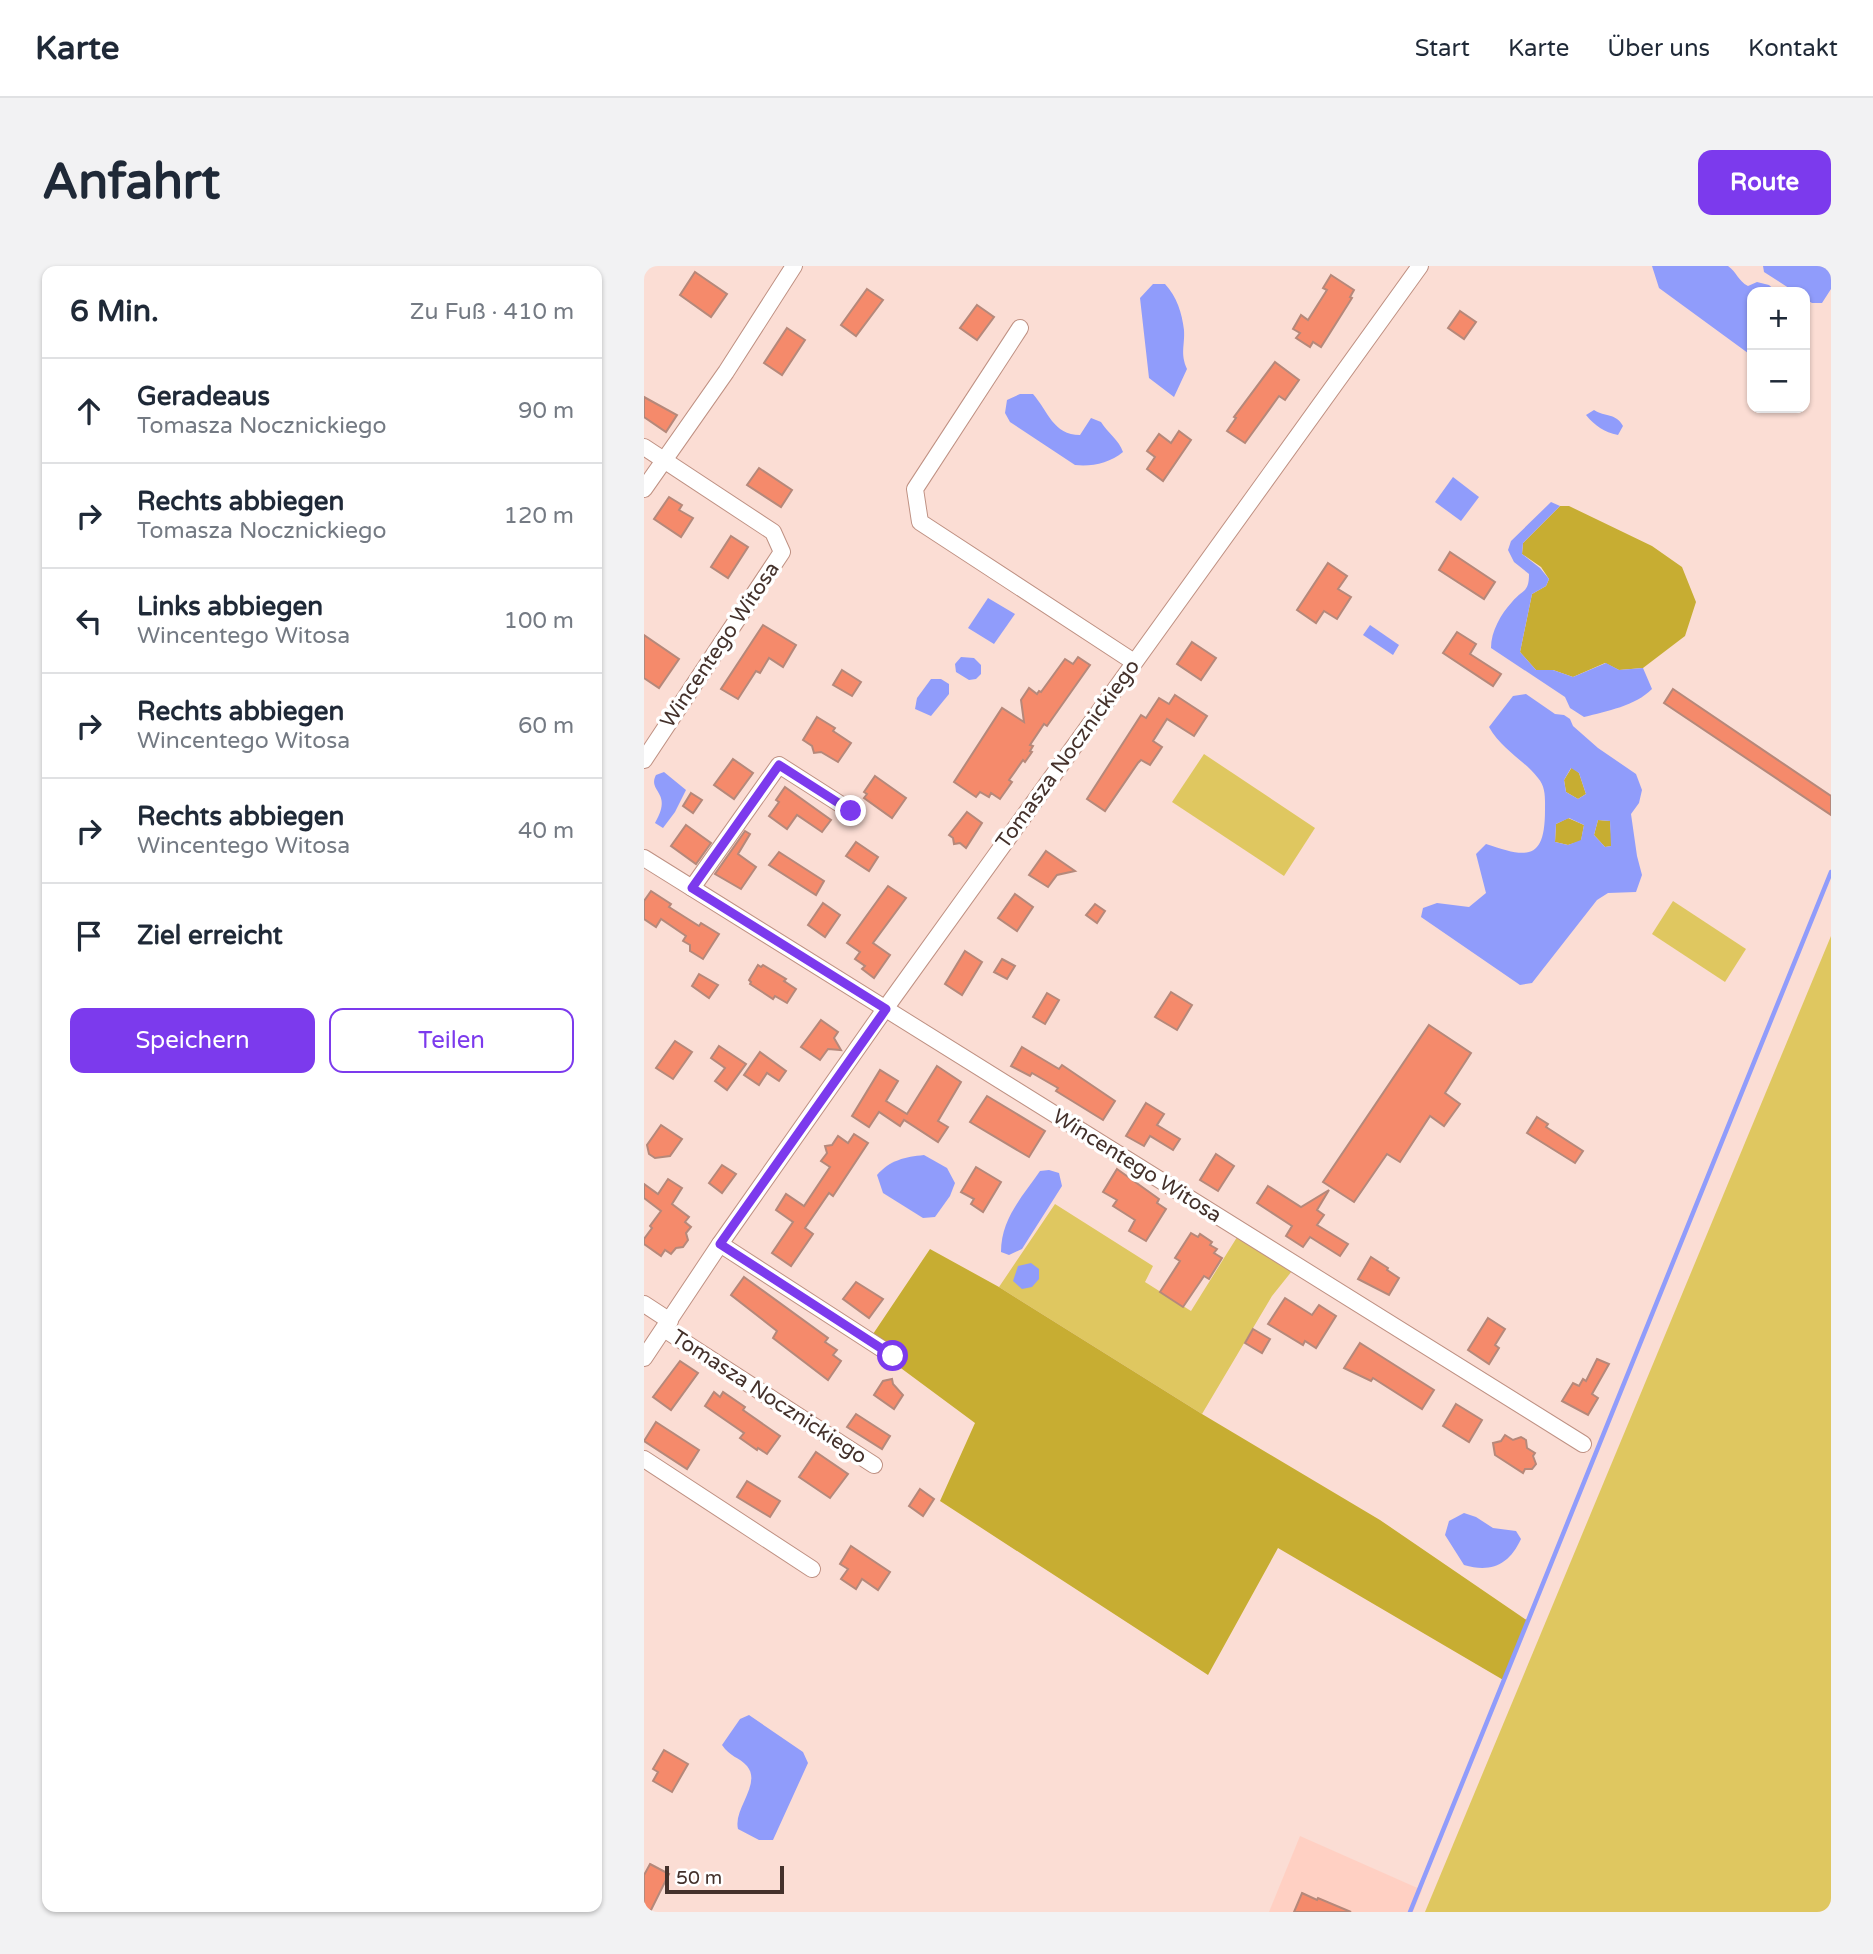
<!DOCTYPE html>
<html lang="de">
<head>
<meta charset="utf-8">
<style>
  body { margin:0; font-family:"Varela Round",sans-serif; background:#f2f2f3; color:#1f2937 }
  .controls { position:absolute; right:21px; top:21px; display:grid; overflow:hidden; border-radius:14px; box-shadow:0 2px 5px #0004 }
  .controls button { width:63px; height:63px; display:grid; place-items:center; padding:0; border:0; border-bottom:2px solid #e0e1e3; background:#fff; color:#1f2937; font:35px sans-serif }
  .scale { position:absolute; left:21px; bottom:18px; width:119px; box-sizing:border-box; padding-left:7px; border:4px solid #44312b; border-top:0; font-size:19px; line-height:24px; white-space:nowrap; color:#44312b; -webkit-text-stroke:5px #fff; paint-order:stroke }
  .stop { position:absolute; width:21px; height:21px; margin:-16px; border:5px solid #7c3aed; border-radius:50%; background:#fff }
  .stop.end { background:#7c3aed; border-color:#fff; box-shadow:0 2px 7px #0008 }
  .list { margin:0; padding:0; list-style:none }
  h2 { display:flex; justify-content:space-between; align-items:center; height:91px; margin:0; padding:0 28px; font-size:30px }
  h2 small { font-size:23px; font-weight:400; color:#747a83 }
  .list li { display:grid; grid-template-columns:46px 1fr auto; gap:21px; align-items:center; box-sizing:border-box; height:105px; padding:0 28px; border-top:2px solid #e0e1e3 }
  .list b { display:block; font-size:26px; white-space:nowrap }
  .list p { margin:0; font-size:23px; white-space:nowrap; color:#747a83 }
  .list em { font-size:23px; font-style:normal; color:#747a83 }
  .actions { display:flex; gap:14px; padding:21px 28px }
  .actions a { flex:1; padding:16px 0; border:2px solid #7c3aed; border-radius:14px; text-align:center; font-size:24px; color:#7c3aed }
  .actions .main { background:#7c3aed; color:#fff }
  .icon { flex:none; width:38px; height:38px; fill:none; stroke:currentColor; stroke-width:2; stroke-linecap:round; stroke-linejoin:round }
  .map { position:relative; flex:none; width:1187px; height:1646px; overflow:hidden; border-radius:14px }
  header { display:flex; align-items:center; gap:42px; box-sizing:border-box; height:98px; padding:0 35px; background:#fff; border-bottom:2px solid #e0e1e3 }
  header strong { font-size:33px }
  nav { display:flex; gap:38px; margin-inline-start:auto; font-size:24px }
  .intro { display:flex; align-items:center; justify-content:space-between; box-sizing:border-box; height:168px; padding:0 42px }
  h1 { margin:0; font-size:49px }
  .button { padding:18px 32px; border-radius:14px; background:#7c3aed; color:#fff; font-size:24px; font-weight:700 }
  main { display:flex; gap:42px; padding:0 42px }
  aside { flex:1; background:#fff; border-radius:14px; box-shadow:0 2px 5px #0004 }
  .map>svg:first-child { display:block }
  .built { fill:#ffd0c3 }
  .green { fill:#dfc760 }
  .forest { fill:#c7ad32 }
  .water { fill:#909cfb; fill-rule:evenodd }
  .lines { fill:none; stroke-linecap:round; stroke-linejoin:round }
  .stream { stroke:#909cfb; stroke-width:4.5 }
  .building { fill:#f58a6b; stroke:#b5887a; stroke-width:2 }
  .minor-casing { stroke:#bf9183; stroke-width:18 }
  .minor { stroke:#fff; stroke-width:16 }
  .route { stroke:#7c3aed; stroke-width:9 }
  .labels { text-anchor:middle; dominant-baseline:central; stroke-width:7; stroke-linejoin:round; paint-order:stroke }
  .street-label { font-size:21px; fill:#44312b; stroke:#fff }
</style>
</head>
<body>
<header>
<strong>Karte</strong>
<nav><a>Start</a><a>Karte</a><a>Über uns</a><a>Kontakt</a></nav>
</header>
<div class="intro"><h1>Anfahrt</h1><a class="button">Route</a></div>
<main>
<aside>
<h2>6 Min.<small>Zu Fuß · 410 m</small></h2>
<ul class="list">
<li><svg class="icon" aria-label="ahead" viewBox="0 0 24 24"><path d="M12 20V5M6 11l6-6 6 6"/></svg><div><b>Geradeaus</b><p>Tomasza Nocznickiego</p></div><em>90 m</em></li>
<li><svg class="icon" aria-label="right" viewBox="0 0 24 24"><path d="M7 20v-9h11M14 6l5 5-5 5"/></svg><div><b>Rechts abbiegen</b><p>Tomasza Nocznickiego</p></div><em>120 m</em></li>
<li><svg class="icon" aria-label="left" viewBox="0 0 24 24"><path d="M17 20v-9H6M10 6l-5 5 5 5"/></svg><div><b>Links abbiegen</b><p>Wincentego Witosa</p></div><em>100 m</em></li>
<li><svg class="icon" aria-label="right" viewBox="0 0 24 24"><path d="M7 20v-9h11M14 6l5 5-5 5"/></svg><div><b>Rechts abbiegen</b><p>Wincentego Witosa</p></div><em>60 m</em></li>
<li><svg class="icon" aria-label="right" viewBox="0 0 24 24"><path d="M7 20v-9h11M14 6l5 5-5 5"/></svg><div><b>Rechts abbiegen</b><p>Wincentego Witosa</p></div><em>40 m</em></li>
<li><svg class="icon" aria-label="arrive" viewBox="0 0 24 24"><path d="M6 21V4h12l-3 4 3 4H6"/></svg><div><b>Ziel erreicht</b></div></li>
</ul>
<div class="actions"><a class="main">Speichern</a><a>Teilen</a></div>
</aside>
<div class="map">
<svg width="1187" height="1646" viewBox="0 0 1187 1646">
  <rect width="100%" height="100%" fill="#fbddd4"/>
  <!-- built -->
  <polygon class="built" points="656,1570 778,1624 769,1646 625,1646"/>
  <!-- green -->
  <g class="green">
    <polygon points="560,488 671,562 640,610 528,536"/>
    <polygon points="1029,635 1102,683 1081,716 1008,668"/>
    <polygon points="1187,670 1187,1646 781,1646"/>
    <polygon points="411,938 509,1000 501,1016 547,1045 595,968 652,1000 628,1030 558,1148 355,1021"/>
  </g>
  <!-- forest -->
  <g class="forest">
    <polygon points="916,240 925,240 1008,280 1038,301 1052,336 1041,370 999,402 975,404 961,397 929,411 909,404 892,404 876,386 888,328 902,320 905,313 897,301 878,288 879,277"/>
    <polygon points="928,501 935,507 942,528 934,533 922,526 920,514"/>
    <polygon points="924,552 940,559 937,575 924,579 911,576 912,558"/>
    <polygon points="954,554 966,555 968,580 961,581 950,569"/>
    <polygon points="286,983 355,1021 558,1148 736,1254 884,1355 861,1415 634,1282 564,1409 296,1235 331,1157 223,1077"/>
  </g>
  <!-- water -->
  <g class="water">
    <path d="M1008 0H1084C1093 6 1094 15 1104 20L1113 16 1125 19 1133 26H1108V90L1015 22Z"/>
    <polygon points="1119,0 1187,0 1187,23 1178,37 1168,37 1161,33 1161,26 1151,26 1120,6"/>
    <path d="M509 18H521C533 31 538 47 540 64 541 80 536 87 543 103L530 131 505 112 496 32Z"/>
    <path d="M376 128H389C404 145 409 169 436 169L447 152 457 156C464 167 475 174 479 186 466 197 447 201 431 199L366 156 361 147 363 134Z"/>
    <path d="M950 144C961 151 972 147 979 160L974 169C960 166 951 160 942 149Z"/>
    <polygon points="809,211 835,231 817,255 791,236"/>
    <path d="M907 236 916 240 879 277 878 288 896 302 905 313 902 320 888 328 876 386 892 404H909L929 411 962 397 975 404 999 402 1008 423C991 440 963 445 940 451L926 442 921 431 847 382C847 365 857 348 868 336 879 323 885 327 885 308L870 296 864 284 867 275Z"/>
    <polygon points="344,332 371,348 350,378 324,362"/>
    <polygon points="726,359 755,379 749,389 719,369"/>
    <polygon points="317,391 330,392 337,399 337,408 332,413 325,414 312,406 311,398"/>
    <polygon points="287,413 297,413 305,418 305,428 287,450 271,443 273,432"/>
    <path d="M882 428 911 448 920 449 926 453 929 460 954 482 992 508 998 524 995 537 987 548 993 590 998 609 992 626 964 627 953 634 888 717 876 719 777 651 779 642 793 637 825 641 842 627 832 588 842 578C883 592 901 595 901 544 901 533 902 521 894 512 879 493 858 484 845 461L869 430ZM927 502 935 507 942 528 934 533 922 526 920 514ZM925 552 940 559 937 574 924 579 911 576 912 558ZM954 554 966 555 967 580 961 581 950 569Z"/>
    <path d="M20 506 42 524 31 546 19 562 11 557C30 526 3 526 12 509Z"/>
    <path d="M280 889 303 902 311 917 306 930 291 951 279 952 239 927 233 909C246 894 261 891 280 889Z"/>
    <path d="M405 904 415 907 418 920 378 983 365 989 357 986C357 953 378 931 396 905Z"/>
    <polygon points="387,997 395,1003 395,1013 388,1021 378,1023 369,1015 374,1000"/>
    <path d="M820 1247 832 1251 849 1262 872 1265 877 1273C865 1299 847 1307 820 1299L801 1269 805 1255Z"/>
    <path d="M105 1449 159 1486 164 1497 129 1574H115L94 1563C89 1543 118 1518 103 1500 95 1491 86 1491 78 1479L96 1453Z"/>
  </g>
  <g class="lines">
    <!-- stream -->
    <polyline class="stream" points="766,1646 1187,606"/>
  </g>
  <!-- building -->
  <g class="building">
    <polygon points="51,6 83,28 67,51 36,29"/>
    <polygon points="687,9 710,24 706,31 708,32 677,81 669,76 666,81 652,72 656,67 649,63 657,49 664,54 683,24 679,22"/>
    <polygon points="223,23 239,34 212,70 197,59"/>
    <polygon points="333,39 350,51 333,74 316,62"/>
    <polygon points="816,45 832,56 820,73 804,62"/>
    <polygon points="143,62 161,74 138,109 120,97"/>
    <polygon points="631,96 655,114 641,134 635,130 601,177 583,165 592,152 590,151"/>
    <polygon points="0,131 33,149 22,166 0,151"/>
    <polygon points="535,165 547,174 519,215 503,203 511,191 503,185 515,168 527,177"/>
    <polygon points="115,202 148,224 137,241 103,219"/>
    <polygon points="25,231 38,239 35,244 49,252 37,271 10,253"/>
    <polygon points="87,270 104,281 84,312 67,301"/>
    <polygon points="806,286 851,316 840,333 795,304"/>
    <polygon points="684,297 703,310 694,323 707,331 693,353 680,345 672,357 653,344"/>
    <polygon points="119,359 152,379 139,401 125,392 116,407 112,405 94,433 77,423"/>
    <polygon points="813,366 832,378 826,388 857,408 849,420 799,387"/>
    <polygon points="0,369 35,393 15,422 0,412"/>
    <polygon points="548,376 572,392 557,414 533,398"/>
    <polygon points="434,391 446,399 403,460 400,458 386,479 389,480 386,485 388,486 381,496 379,494 365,514 368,516 356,533 347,527 345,531 336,526 332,531 310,516 358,442 380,456 377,434 385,422 393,428 395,425 397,426 421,393 429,398"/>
    <polygon points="198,404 217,416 208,430 189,419"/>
    <polygon points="1029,423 1187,530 1187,549 1020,437"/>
    <polygon points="531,429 563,450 550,470 523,453 509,475 518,481 506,499 497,494 494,497 461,545 443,533 497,449 502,452 515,432 525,438"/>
    <polygon points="173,451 191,462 189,465 207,477 194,496 177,486 170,487 168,480 159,474"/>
    <polygon points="89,493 109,507 90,533 70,519"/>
    <polygon points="231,510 262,532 248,552 220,532 223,528 220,526"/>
    <polygon points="141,521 187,554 178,566 153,549 143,563 125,550 135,536 132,534"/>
    <polygon points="47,527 58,534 49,547 39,540"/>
    <polygon points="323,546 338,557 322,582 316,577 310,578 309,572 305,569"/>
    <polygon points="42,559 67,577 52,598 27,580"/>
    <polygon points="101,565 106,568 94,588 112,601 97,623 71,608"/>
    <polygon points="212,576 234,591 225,605 202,590"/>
    <polygon points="402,585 431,605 413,609 404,621 385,609"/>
    <polygon points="135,586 180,615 172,629 125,599"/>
    <polygon points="244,620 262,632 229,677 246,689 230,712 218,703 221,700 211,693 216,686 203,677"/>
    <polygon points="7,625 27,638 25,641 55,660 57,657 75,668 59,693 46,685 46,679 39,675 42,670 17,653 12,661 0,653 0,635"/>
    <polygon points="371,628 389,641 373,665 354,652"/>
    <polygon points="179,637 196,649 181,671 164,659"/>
    <polygon points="451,638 461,645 453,657 442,649"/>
    <polygon points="321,685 338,696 318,729 301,718"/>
    <polygon points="358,693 371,700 363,713 350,706"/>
    <polygon points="114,699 117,701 119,699 142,713 140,715 152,723 143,737 131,730 129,733 106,718 107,716 105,714"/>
    <polygon points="55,708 74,719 65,732 48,720"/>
    <polygon points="527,726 548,739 533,764 511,751"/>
    <polygon points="403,727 415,734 401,758 389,751"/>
    <polygon points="177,754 194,766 190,772 197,784 184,783 176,794 157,781"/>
    <polygon points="785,759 827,787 801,827 816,838 800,860 786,850 756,896 743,888 710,936 679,916"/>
    <polygon points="31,775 48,786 29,813 12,802"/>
    <polygon points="75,780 102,798 83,824 71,815 81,802 67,792"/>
    <polygon points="378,781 415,803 418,799 471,835 459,854 412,825 414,822 388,807 386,810 367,800"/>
    <polygon points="116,786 142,805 135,815 123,807 115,819 100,809"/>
    <polygon points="293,800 317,816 294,855 304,861 294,876 260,854 256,860 235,846 225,861 208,850 236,804 254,815 242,835 263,848"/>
    <polygon points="343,830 401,865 385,891 326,856"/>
    <polygon points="502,837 520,848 513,859 536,873 529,884 506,870 500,880 482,870"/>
    <polygon points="893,851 904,858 902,861 939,885 931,897 883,867"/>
    <polygon points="17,859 38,873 26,890 11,892 5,888 3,879"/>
    <polygon points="210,868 224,877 189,930 185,927 161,962 169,968 147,1000 128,987 149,956 132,944 142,928 160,940 186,901 177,895 183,887 181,880 188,879 194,870 204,877"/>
    <polygon points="572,888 590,900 574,925 556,914"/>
    <polygon points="78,899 92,908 78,927 65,917"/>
    <polygon points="332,901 357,916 339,946 327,938 330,933 317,926"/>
    <polygon points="473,903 515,933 513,937 522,943 502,975 485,965 491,954 469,940 473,934 459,926"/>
    <polygon points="24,913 38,922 28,938 45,951 41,956 47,961 42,967 44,974 39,981 32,982 27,988 21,984 17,990 0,978 0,973 8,962 6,960 17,945 0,932 0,918 14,928"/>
    <polygon points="624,920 657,941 685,924 673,944 680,949 673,959 704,978 696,990 666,971 659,981 642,970 648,960 613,937"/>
    <polygon points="547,967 554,971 556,968 568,976 566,979 573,983 570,987 578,992 565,1013 560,1010 539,1041 516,1026 536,995 531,992"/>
    <polygon points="727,991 744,1002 743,1004 755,1012 745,1029 714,1013"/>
    <polygon points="100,1011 184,1072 181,1076 193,1084 189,1089 197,1095 184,1114 129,1072 133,1065 87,1029"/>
    <polygon points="212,1016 239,1033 225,1052 199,1033"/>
    <polygon points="641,1032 668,1049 675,1039 692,1050 672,1082 661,1075 659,1079 624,1058"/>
    <polygon points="844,1052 861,1063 851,1079 855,1082 845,1098 824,1084"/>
    <polygon points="609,1063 626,1073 618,1087 601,1077"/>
    <polygon points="716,1077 790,1124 778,1143 729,1112 727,1115 700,1102"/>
    <polygon points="953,1093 965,1098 948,1128 954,1132 944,1149 918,1135 929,1117 935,1120 939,1113 942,1115"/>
    <polygon points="36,1095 54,1107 27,1144 9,1131"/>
    <polygon points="248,1113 249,1118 259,1129 250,1143 230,1129 239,1115"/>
    <polygon points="70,1126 76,1131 79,1126 101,1141 99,1144 136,1170 123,1188 114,1182 113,1184 96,1172 100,1167 61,1140"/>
    <polygon points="812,1138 838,1154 825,1176 799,1160"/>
    <polygon points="212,1148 246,1170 238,1183 203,1161"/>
    <polygon points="12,1156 55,1184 43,1203 0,1175"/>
    <polygon points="861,1169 869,1174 877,1171 882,1174 883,1182 891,1187 889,1190 892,1198 888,1203 881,1203 879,1207 851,1189 849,1177 857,1175"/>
    <polygon points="172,1186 204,1208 186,1232 155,1211"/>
    <polygon points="103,1215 136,1235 126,1251 93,1231"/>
    <polygon points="276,1223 290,1233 279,1250 265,1240"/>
    <polygon points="207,1280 246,1306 234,1324 218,1313 212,1323 197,1313 204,1303 196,1298"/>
    <polygon points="20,1484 44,1498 28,1526 9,1515 14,1506 9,1503"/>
    <polygon points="6,1598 25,1608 6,1646 0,1646 0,1609"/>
    <polygon points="658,1627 673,1634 674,1632 707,1646 650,1646"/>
  </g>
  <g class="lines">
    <!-- minor casing -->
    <g class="minor-casing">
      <g id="minor">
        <polyline points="376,62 271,223 276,256 490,396"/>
        <polyline points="0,181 129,266 138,286 0,494"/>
        <polyline points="0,223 82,106 150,0"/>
        <polyline points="0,592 939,1178"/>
        <polyline points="48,622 135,499 207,545"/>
        <polyline points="76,978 249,1090"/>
        <polyline points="0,1038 26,1055"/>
        <polyline points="20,1063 230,1199"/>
        <polyline points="0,1092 76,978 241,743 776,0"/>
        <polyline points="0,1193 168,1303"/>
      </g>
    </g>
    <!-- minor -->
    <use href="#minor" class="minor"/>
  </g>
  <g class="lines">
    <!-- route -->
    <polyline class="route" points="207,545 135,499 48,622 242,743 76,978 249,1090"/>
  </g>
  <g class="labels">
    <!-- street labels -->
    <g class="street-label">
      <text transform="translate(76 379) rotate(-56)">Wincentego Witosa</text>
      <text transform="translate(424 488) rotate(-54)">Tomasza Nocznickiego</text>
      <text transform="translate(493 900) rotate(32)">Wincentego Witosa</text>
      <text transform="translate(125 1131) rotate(33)">Tomasza Nocznickiego</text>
    </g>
  </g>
</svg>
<div class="controls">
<button>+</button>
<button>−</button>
</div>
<div class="scale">50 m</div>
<div class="stop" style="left:249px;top:1090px"></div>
<div class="stop end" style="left:207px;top:545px"></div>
</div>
</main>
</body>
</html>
